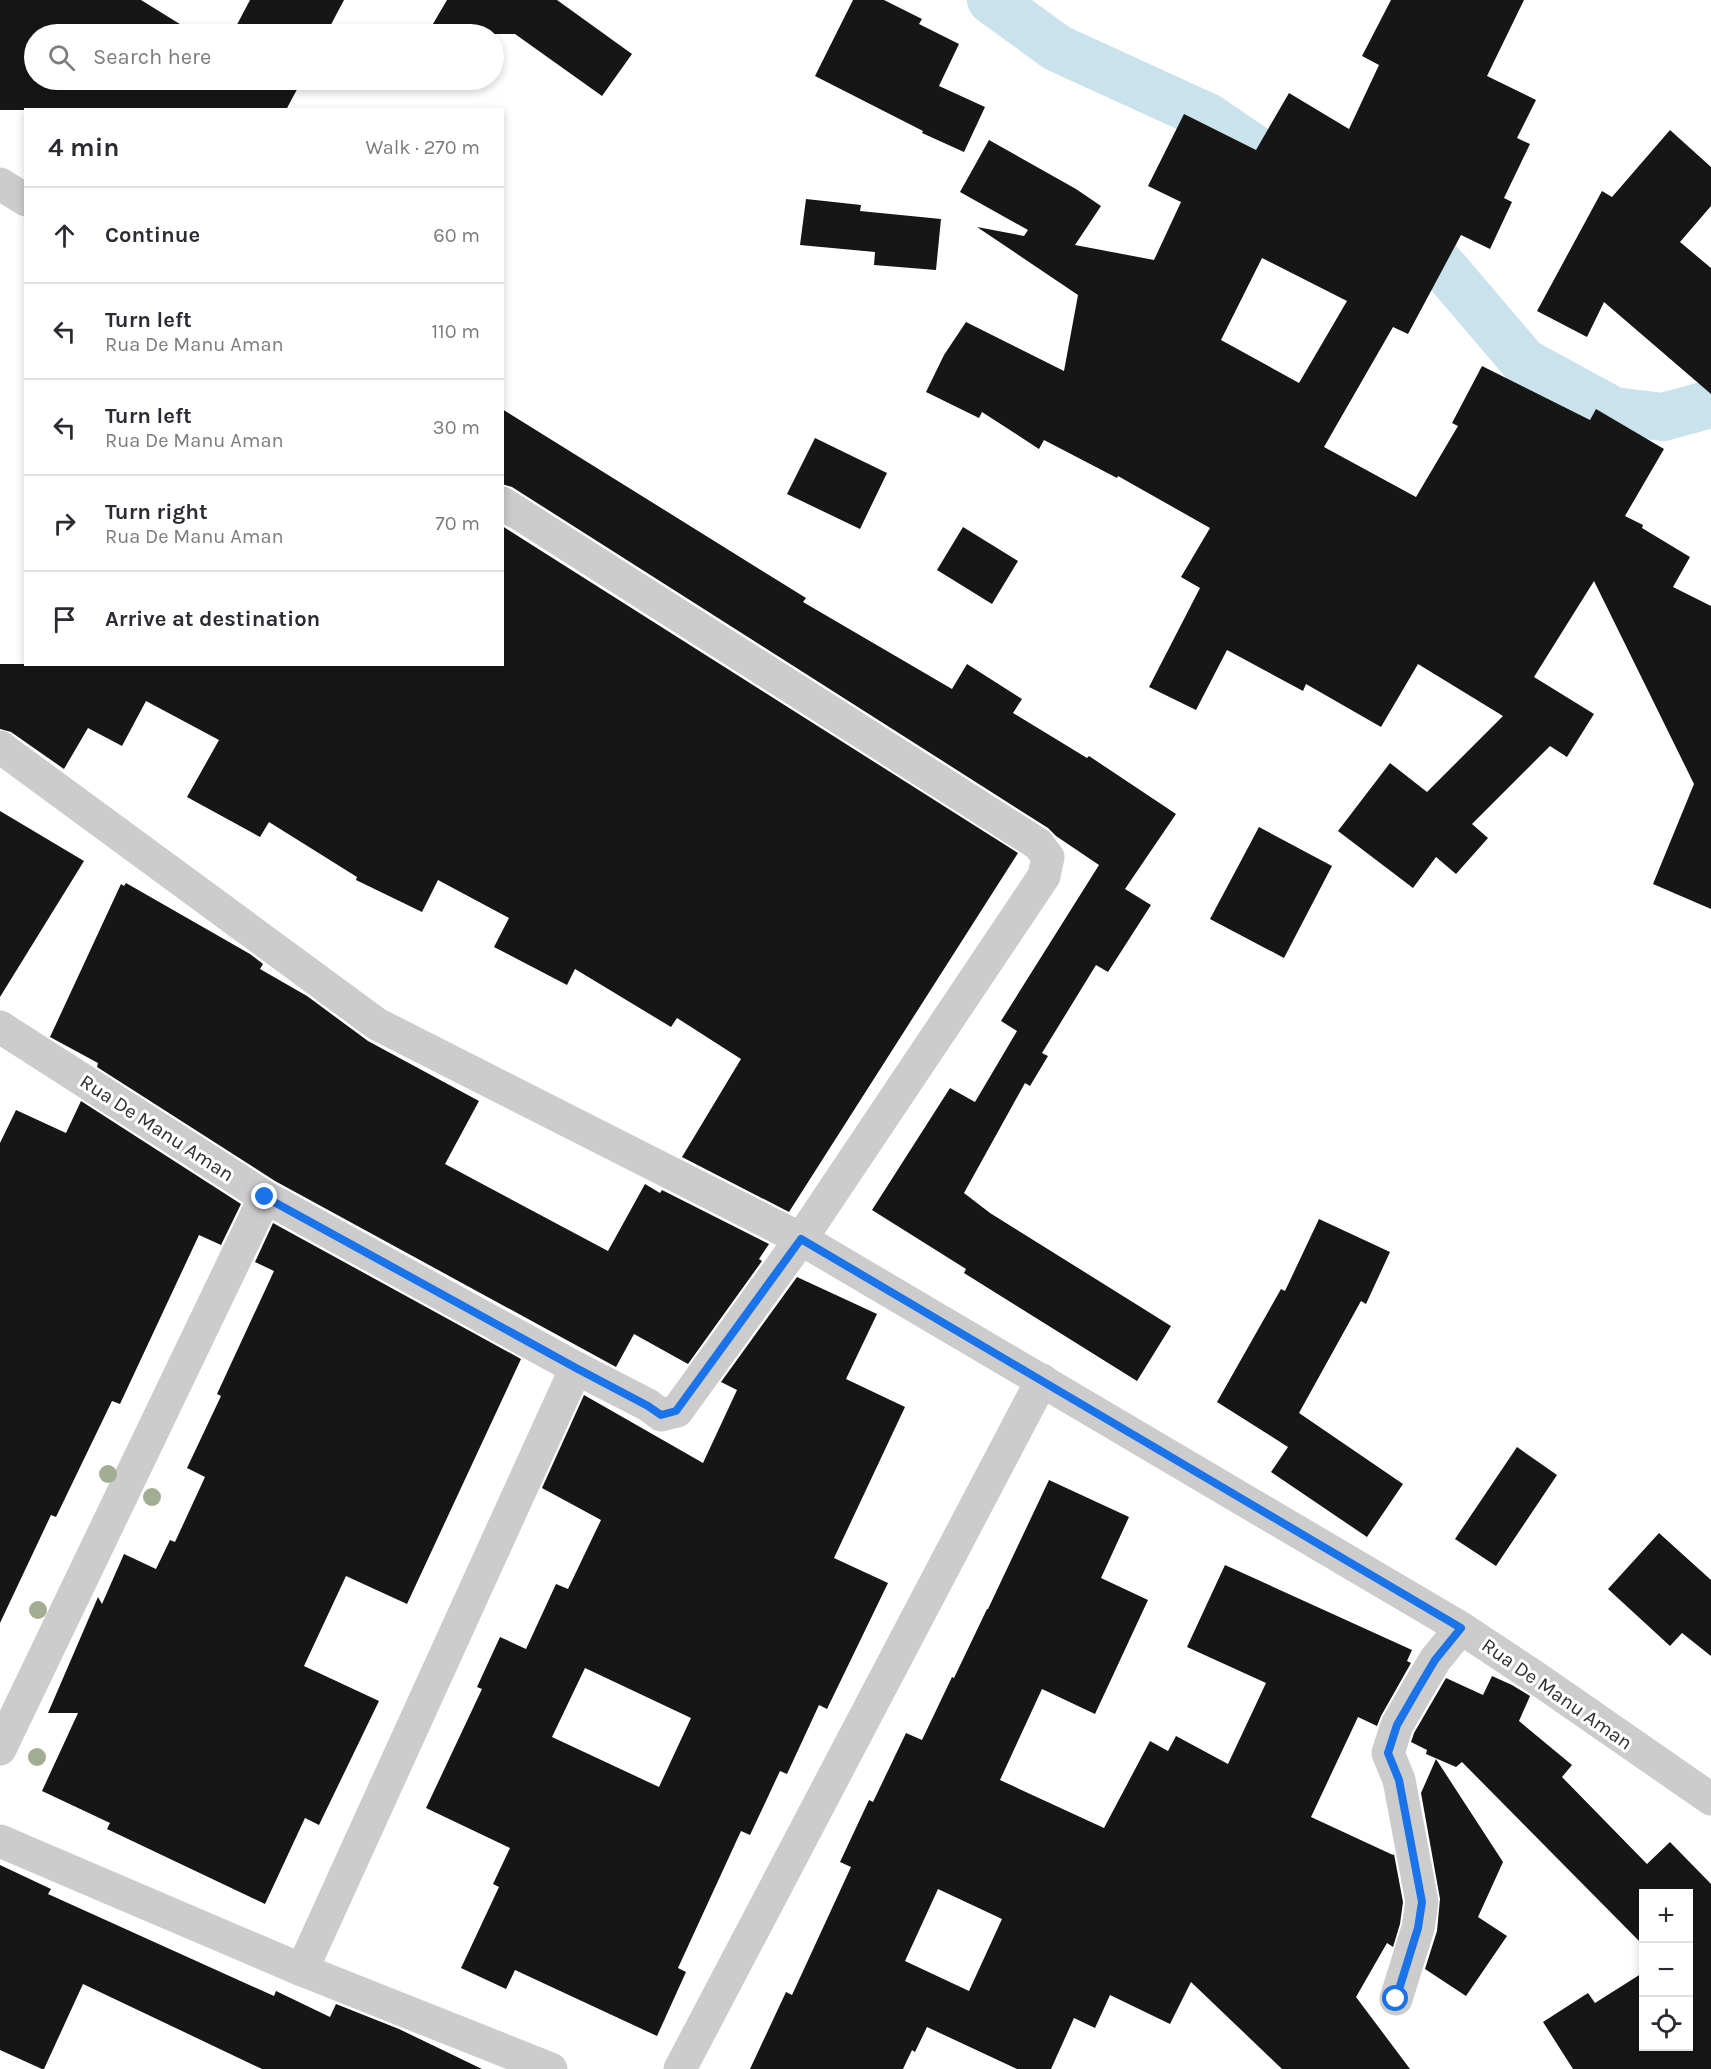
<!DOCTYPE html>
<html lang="en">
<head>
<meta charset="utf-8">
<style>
  body { margin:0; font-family:Karla,sans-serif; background:#f7f7f7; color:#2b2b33 }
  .controls { position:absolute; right:18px; bottom:18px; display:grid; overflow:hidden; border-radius:0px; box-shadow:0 3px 9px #0003 }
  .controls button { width:54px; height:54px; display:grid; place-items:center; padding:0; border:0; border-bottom:2px solid #e1e1e2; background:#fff; color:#2b2b33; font:30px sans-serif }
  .stop { position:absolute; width:18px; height:18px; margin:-14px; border:4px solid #1a73e8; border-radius:50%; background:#fff }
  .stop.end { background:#1a73e8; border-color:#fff; box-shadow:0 2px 6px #0008 }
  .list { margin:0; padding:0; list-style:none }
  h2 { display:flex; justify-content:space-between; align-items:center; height:78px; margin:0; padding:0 24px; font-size:26px }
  h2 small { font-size:20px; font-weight:400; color:#7c7c81 }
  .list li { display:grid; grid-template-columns:39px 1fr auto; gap:18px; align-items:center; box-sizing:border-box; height:96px; padding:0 24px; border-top:2px solid #e1e1e2 }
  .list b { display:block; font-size:22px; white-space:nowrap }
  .list p { margin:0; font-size:20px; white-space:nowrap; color:#7c7c81 }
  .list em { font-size:20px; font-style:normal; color:#7c7c81 }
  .icon { flex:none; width:33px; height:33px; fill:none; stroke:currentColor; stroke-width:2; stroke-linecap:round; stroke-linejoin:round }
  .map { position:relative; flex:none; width:1711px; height:2069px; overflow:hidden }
  .search { position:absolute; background:#fff; box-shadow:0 3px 9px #0003; left:24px; top:24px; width:480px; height:66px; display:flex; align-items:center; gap:15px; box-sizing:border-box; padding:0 21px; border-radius:33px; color:#7c7c81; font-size:22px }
  .panel { position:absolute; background:#fff; box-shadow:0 3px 9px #0003; left:24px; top:108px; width:480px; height:558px; border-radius:0px }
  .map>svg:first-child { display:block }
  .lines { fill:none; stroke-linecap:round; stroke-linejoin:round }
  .canal { stroke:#cae2eb; stroke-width:48 }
  .building { fill:#161616; fill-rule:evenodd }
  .street { stroke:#ccc; stroke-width:33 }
  .tree { fill:#a3ad94 }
  .route { stroke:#1a73e8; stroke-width:8 }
  .labels { text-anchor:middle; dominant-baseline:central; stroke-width:6; stroke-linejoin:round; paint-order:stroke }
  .street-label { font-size:20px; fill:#2f2f2f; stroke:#fff }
</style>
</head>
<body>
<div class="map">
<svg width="1711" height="2069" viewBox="0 0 1711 2069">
  <rect width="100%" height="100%" fill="#fff"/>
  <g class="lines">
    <!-- canal -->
    <g class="canal">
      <polyline points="991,0 1057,48 1208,117 1275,163 1312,181"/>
      <polyline points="1394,227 1418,242 1443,267 1524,362 1614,411 1663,417 1711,404"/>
    </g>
  </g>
  <!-- building -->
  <g class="building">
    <polygon points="0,0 141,0 196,34 34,34 34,80 302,80 286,110 0,110"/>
    <polygon points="250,0 344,0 326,34 232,34"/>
    <polygon points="447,0 557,0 632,54 602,96 515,34 427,34"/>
    <polygon points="853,0 884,0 922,19 919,24 959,44 939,86 985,107 964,152 922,133 923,131 815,76"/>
    <path d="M1391 0H1524L1487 76 1536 100 1517 138 1530 144 1504 198 1512 202 1490 249 1461 235 1408 334 1393 327 1324 447 1416 497 1458 426 1452 423 1482 366 1590 420 1596 409 1664 449 1625 516 1643 525 1642 528 1690 557 1673 587 1711 606V909L1653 884 1694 784 1594 581 1534 677 1594 714 1567 757 1550 746 1472 824 1488 838 1456 874 1436 857 1413 888 1338 831 1390 763 1427 792 1503 716 1418 664 1381 727 1306 684 1303 691 1227 650 1196 710 1149 687 1200 588 1181 577 1210 528 1118 476 1117 478 1044 440 1039 449 982 412 979 418 926 392 944 355 966 322 1064 371 1078 295 977 227 1024 236 1028 230 960 192 989 140 1076 189 1101 206 1075 245 1154 260 1181 202 1148 186 1184 114 1256 150 1289 93 1349 129 1379 65 1362 56ZM1262 258 1347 301 1299 383 1221 340Z"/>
    <polygon points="1670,130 1711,167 1711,206 1680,242 1711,268 1711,394 1604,302 1587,337 1537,311 1602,191 1612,197"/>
    <polygon points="806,199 861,205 860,211 941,219 936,270 874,265 875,252 800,245"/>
    <polygon points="502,409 806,598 803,602 952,689 967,664 1022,699 1013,713 1087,758 1089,756 1176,814 1125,889 1151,905 1108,972 1096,965 1042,1053 1048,1056 1030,1086 1025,1083 964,1193 990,1213 1171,1326 1137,1381 964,1273 966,1269 872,1210 950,1088 975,1102 1017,1031 1001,1021 1099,865 1056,836 1048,828 512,487 502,484"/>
    <polygon points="815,438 887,473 860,529 787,494"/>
    <polygon points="502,526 1018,853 789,1212 682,1157 741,1059 677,1018 671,1027 575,969 567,985 494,947 509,918 438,880 422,912 356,880 357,877 269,822 260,837 187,797 219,740 146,701 122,746 88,728 64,769 11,732 0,729 0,664 502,664"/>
    <polygon points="963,527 1018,561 992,604 937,570"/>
    <polygon points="0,811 84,861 0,997"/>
    <polygon points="1259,827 1332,866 1284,958 1210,919"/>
    <polygon points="126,883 250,954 263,964 260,969 307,996 368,1041 479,1101 445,1164 608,1251 645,1184 660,1193 662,1190 769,1244 759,1259 762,1261 688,1364 634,1334 616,1367 275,1181 97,1067 98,1063 50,1037 121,884 124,886"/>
    <polygon points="81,1101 241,1204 221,1245 199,1235 120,1404 112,1401 56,1517 51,1515 0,1623 0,1143 16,1110 66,1133"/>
    <polygon points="1319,1219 1390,1252 1366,1304 1361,1301 1299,1413 1403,1484 1367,1537 1271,1472 1288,1447 1217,1402 1281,1289 1285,1291"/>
    <polygon points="273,1223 521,1359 407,1604 346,1576 304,1666 379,1701 319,1825 305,1818 265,1904 107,1829 110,1823 42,1791 78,1713 48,1713 98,1597 102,1604 124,1554 156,1569 170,1540 175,1542 205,1477 187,1468 221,1396 217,1394 274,1271 255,1262"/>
    <path d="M797 1277 877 1314 846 1379 905 1407 834 1558 888 1583 827 1709 819 1705 787 1774 780 1771 750 1835 741 1831 678 1968 686 1972 657 2036 515 1970 506 1989 461 1968 499 1887 493 1884 510 1848 426 1808 482 1689 477 1687 500 1637 526 1649 556 1584 568 1589 601 1520 542 1488 584 1395 703 1463 737 1390 721 1382ZM585 1668 691 1718 659 1787 552 1737Z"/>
    <polygon points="1517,1447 1557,1475 1496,1566 1455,1539"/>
    <path d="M1049 1480 1129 1517 1101 1578 1148 1600 1095 1714 1042 1689 1000 1780 1104 1828 1150 1741 1168 1751 1176 1736 1228 1764 1266 1683 1187 1647 1225 1565 1412 1650 1407 1661 1411 1663 1381 1716 1377 1726 1358 1717 1311 1817 1393 1855 1394 1854 1403 1902 1400 1924 1393 1947 1387 1943 1356 1997 1410 2069H1282L1191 1982 1170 2024 1110 1995 1095 2028 1074 2018 1051 2069H1017L927 2027 915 2052 912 2050 903 2069H750L786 1992 792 1995 851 1867 840 1862 869 1800 873 1802 906 1733 922 1740 952 1677 954 1678 987 1609H988ZM938 1889 1002 1919 969 1991 905 1961Z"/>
    <polygon points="1659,1533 1711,1580 1711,1656 1682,1633 1670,1646 1608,1589"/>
    <polygon points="1492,1676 1512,1685 1530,1696 1519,1721 1572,1765 1562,1777 1647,1864 1670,1842 1711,1884 1711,2069 1573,2069 1543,2022 1588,1993 1595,2003 1644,1972 1644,2046 1689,2046 1689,1893 1644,1893 1644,1946 1462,1762 1456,1767 1426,1754 1427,1750 1411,1742 1414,1733 1446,1678 1483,1695"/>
    <polygon points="1436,1759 1503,1862 1478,1917 1507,1936 1466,1996 1425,1969 1437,1931 1440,1899 1421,1793"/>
    <polygon points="0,1865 51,1889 48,1894 274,1996 276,1991 330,2017 336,2004 399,2029 482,2069 262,2069 83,1984 44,2069 42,2069 0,2050"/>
  </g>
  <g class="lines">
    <!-- street -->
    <g class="street">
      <polyline points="0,184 26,200"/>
      <polyline points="0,747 377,1024 801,1239 1044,876 1048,857 1038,844 502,503"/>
      <polyline points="0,1027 265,1197 576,1368 648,1405 661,1415 677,1411 801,1239 1461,1628 1535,1677 1711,1799"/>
      <polyline points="0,1749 265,1197"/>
      <polyline points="0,1841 302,1970 551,2069"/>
      <polyline points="302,1970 576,1368"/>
      <polyline points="1396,1999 1418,1928 1422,1902 1399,1780 1388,1753 1397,1725 1416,1692 1435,1660 1461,1628"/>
      <polyline points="680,2069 1042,1380"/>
    </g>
  </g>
  <!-- trees -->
  <g class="tree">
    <circle cx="108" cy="1474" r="9"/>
    <circle cx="152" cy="1497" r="9"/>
    <circle cx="38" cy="1610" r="9"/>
    <circle cx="37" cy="1757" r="9"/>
  </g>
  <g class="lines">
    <!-- route -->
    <polyline class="route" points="265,1197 576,1368 648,1406 661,1415 676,1411 801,1239 1461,1628 1435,1660 1416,1692 1397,1725 1388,1753 1399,1780 1422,1902 1418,1928 1396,1999"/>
  </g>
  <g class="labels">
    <!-- street labels -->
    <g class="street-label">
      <text transform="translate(157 1128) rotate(33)">Rua De Manu Aman</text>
      <text transform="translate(1557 1694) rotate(35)">Rua De Manu Aman</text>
    </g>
  </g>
</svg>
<div class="controls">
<button>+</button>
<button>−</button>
<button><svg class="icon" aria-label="locate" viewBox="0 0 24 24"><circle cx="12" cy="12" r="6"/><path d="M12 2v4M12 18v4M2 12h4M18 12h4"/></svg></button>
</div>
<div class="stop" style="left:1396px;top:1999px"></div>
<div class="stop end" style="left:265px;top:1197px"></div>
<div class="search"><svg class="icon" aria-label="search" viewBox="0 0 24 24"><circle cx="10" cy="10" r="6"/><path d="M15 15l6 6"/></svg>Search here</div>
<section class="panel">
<h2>4 min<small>Walk · 270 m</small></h2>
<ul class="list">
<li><svg class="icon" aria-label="ahead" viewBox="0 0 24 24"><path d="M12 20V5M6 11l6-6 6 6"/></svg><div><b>Continue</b></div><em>60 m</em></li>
<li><svg class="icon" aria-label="left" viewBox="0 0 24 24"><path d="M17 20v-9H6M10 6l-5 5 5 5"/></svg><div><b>Turn left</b><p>Rua De Manu Aman</p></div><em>110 m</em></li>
<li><svg class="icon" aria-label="left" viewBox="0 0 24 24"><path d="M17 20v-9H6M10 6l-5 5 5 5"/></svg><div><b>Turn left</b><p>Rua De Manu Aman</p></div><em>30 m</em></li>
<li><svg class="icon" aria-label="right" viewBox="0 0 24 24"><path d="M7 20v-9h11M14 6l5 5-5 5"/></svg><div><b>Turn right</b><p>Rua De Manu Aman</p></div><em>70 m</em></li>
<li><svg class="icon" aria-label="arrive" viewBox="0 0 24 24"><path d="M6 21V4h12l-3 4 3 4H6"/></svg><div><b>Arrive at destination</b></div></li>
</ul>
</section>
</div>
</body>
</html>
